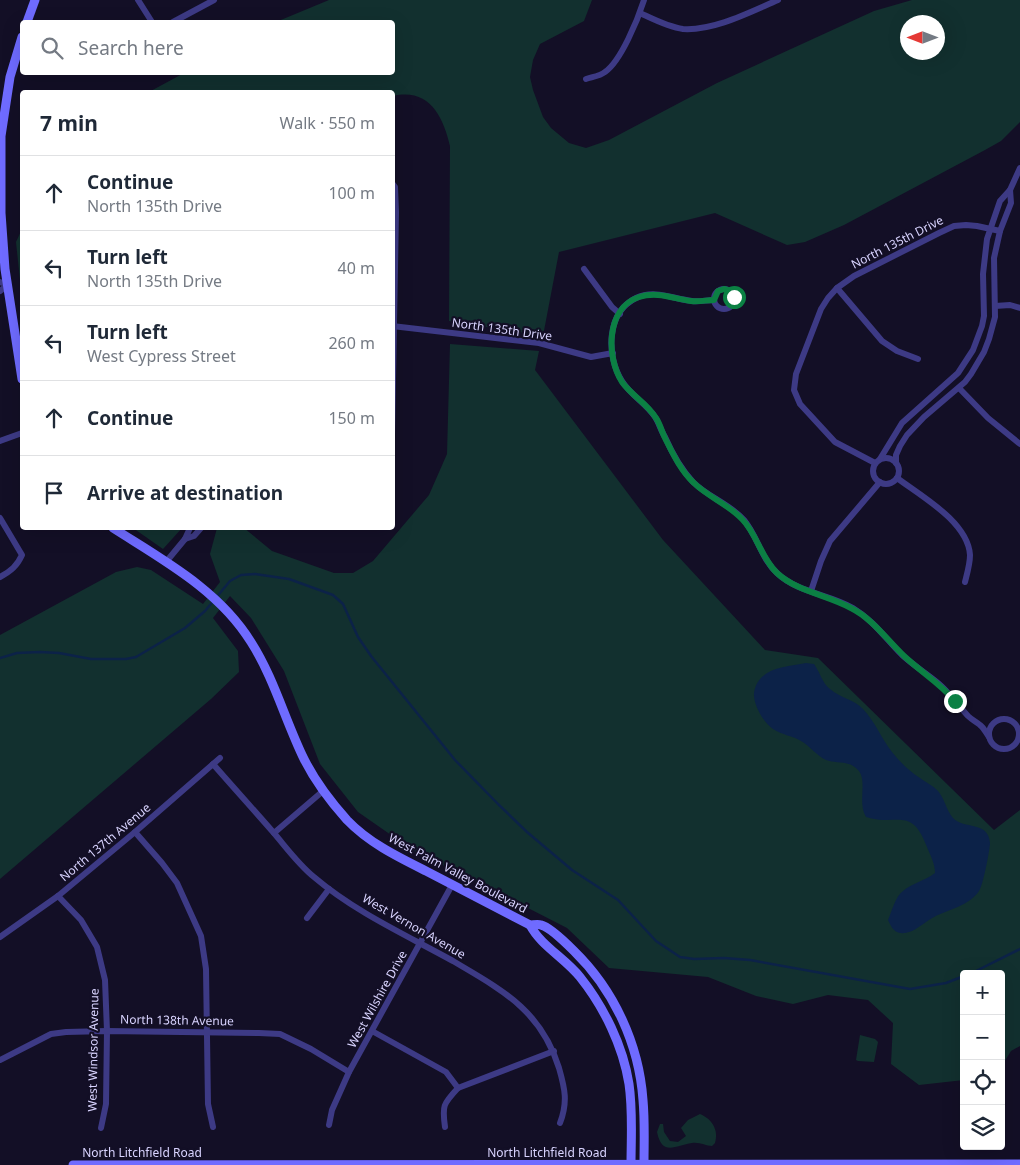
<!DOCTYPE html>
<html lang="en">
<head>
<meta charset="utf-8">
<style>
  body { margin:0; font-family:"Noto Sans",sans-serif; background:#f2f2f3; color:#1f2937 }
  .controls { position:absolute; right:15px; bottom:15px; display:grid; overflow:hidden; border-radius:5px; box-shadow:0 5px 20px #0002 }
  .controls button { width:45px; height:45px; display:grid; place-items:center; padding:0; border:0; border-bottom:1px solid #e0e1e3; background:#fff; color:#1f2937; font:25px sans-serif }
  .compass { position:absolute; left:900px; top:15px; width:45px; height:45px; border-radius:50%; background:#fff; box-shadow:0 5px 20px #0002; rotate:270deg }
  .stop { position:absolute; width:15px; height:15px; margin:-11px; border:4px solid #0b8043; border-radius:50%; background:#fff }
  .stop.end { background:#0b8043; border-color:#fff; box-shadow:0 1px 5px #0008 }
  .list { margin:0; padding:0; list-style:none }
  h2 { display:flex; justify-content:space-between; align-items:center; height:65px; margin:0; padding:0 20px; font-size:21px }
  h2 small { font-size:16px; font-weight:400; color:#747a83 }
  .list li { display:grid; grid-template-columns:32px 1fr auto; gap:15px; align-items:center; box-sizing:border-box; height:75px; padding:0 20px; border-top:1px solid #e0e1e3 }
  .list b { display:block; font-size:19px; white-space:nowrap }
  .list p { margin:0; font-size:16px; white-space:nowrap; color:#747a83 }
  .list em { font-size:16px; font-style:normal; color:#747a83 }
  .icon { flex:none; width:28px; height:28px; fill:none; stroke:currentColor; stroke-width:2; stroke-linecap:round; stroke-linejoin:round }
  .map { position:relative; flex:none; width:1020px; height:1165px; overflow:hidden }
  .search { position:absolute; background:#fff; box-shadow:0 5px 20px #0002; left:20px; top:20px; width:375px; height:55px; display:flex; align-items:center; gap:12px; box-sizing:border-box; padding:0 18px; border-radius:5px; color:#747a83; font-size:19px }
  .panel { position:absolute; background:#fff; box-shadow:0 5px 20px #0002; left:20px; top:90px; width:375px; height:440px; border-radius:5px }
  .map>svg:first-child { display:block }
  .green { fill:#12302f; fill-rule:evenodd }
  .water { fill:#0c2248 }
  .lines { fill:none; stroke-linecap:round; stroke-linejoin:round }
  .stream { stroke:#0c2248; stroke-width:2.5 }
  .street { stroke:#3d3a85; stroke-width:6 }
  .secondary { stroke:#6f6bff; stroke-width:9 }
  .route { stroke:#0b8043; stroke-width:6 }
  .labels { text-anchor:middle; dominant-baseline:central; stroke-width:4.5; stroke-linejoin:round; paint-order:stroke }
  .street-label { font-size:12px; fill:#d9d4ff; stroke:#130f26 }
</style>
</head>
<body>
<div class="map">
<svg width="1020" height="1165" viewBox="0 0 1020 1165">
  <rect width="100%" height="100%" fill="#130f26"/>
  <!-- green -->
  <g class="green">
    <path d="M329 0H592L584 21 540 44 533 60 530 77 533 90 543 117 551 128 569 143 586 148 609 140 717 83 874 11 912 0H1020V122L1001 141 985 150 844 225 805 242 787 245 715 213 559 252 543 336 449 321 450 146C443 116 429 88 393 96L392 92H149L184 73 392 72V22H276ZM938 22V52H908V22Z"/>
    <polygon points="22,229 22,299 16,242"/>
    <polygon points="450,344 539,351 535,370 663,540 765,650 818,658 994,830 1020,810 1020,1046 1011,1051 1001,1067 1001,974 964,974 964,1080 919,1085 891,1064 893,1023 868,1000 828,995 793,1004 756,996 708,977 609,968 567,928 497,892 414,851 358,812 320,764 284,671 251,618 230,596 213,618 238,651 239,672 211,699 0,879 0,635 116,572 137,567 151,570 203,604 220,582 210,554 217,528 244,528 272,551 334,573 353,573 373,561 429,495 447,454"/>
    <polygon points="133,528 182,528 163,549"/>
    <polygon points="860,1035 875,1039 878,1042 874,1062 858,1061 856,1060"/>
    <path d="M700 1114C712 1119 719 1130 715 1143L712 1146C706 1146 700 1142 692 1143 676 1145 662 1157 657 1132L660 1124H663L664 1132 670 1141 678 1142 686 1136 681 1128 688 1120Z"/>
  </g>
  <!-- water -->
  <path class="water" d="M806 663 814 664C820 672 822 683 830 689 840 698 854 699 863 709 876 723 881 738 892 752 900 762 909 771 920 778 925 782 934 786 938 791 945 799 946 810 953 818 964 830 988 820 990 843 990 849 983 886 979 891 969 906 949 909 934 917 926 921 919 928 912 931 909 932 903 934 901 933 893 932 891 926 888 920 892 911 895 897 903 891 912 883 925 881 935 873 935 863 930 855 927 847 911 805 898 827 866 817 857 803 868 780 858 770 850 760 836 764 826 760 817 756 810 746 801 741 793 736 782 735 773 729 764 723 753 705 754 693 758 667 786 667 806 663Z"/>
  <g class="lines">
    <!-- stream -->
    <g class="stream">
      <polyline points="0,658 17,653 40,652 59,653 91,659 126,659 136,657 185,628 205,611 230,581 241,575 255,574 289,579 333,595 343,604 358,637 371,656 455,760 498,804 527,832 572,870 618,900 656,941 680,957 694,959 724,958 750,960 910,989 946,983 964,976"/>
      <polyline points="970,974 1020,949"/>
    </g>
    <!-- street -->
    <g class="street">
      <polyline points="138,0 152,22"/>
      <path d="M640 13C653 19 668 27 683 29 714 31 750 12 778 0"/>
      <polyline points="173,22 214,0"/>
      <path d="M586 79C592 77 600 76 605 72 621 61 638 19 644 0"/>
      <polyline points="392,183 395,187 396,212 392,435"/>
      <polyline points="584,269 612,307 620,314"/>
      <polyline points="0,282 8,285 0,291"/>
      <polyline points="837,288 882,341 897,351 918,359"/>
      <circle cx="724" cy="299" r="10"/>
      <path d="M714 300C707 300 699 302 692 301 673 299 655 289 636 298 606 313 606 356 622 381 631 396 646 403 655 417 659 423 661 431 665 437 672 453 681 469 693 482 708 497 730 504 744 520 758 537 761 559 778 574 799 593 829 594 853 608 873 620 886 639 902 655 913 665 926 673 938 683 949 692 958 705 968 716 972 720 977 722 980 725 984 728 986 733 989 737"/>
      <polyline points="995,306 1010,305 1020,308"/>
      <polyline points="392,326 539,343 591,357 613,353"/>
      <polyline points="959,388 988,418 1020,444"/>
      <polyline points="0,441 22,433"/>
      <circle cx="886" cy="471" r="13"/>
      <polyline points="880,459 902,423 958,373 973,350 982,326 984,316 983,274 987,239 1000,201 1010,190"/>
      <polyline points="875,463 835,442 800,404 794,390 796,374 821,309 828,298 837,288 854,276 939,233 954,226 966,225 977,226 1000,231"/>
      <polyline points="896,463 896,455 900,446 907,435 924,417 965,382 971,374 984,352 989,339 995,317 994,258 1000,231 1011,203 1010,190 1020,168"/>
      <path d="M897 478C921 496 968 522 970 555 970 564 967 574 965 582"/>
      <path d="M0 518 22 555C17 566 11 571 0 577"/>
      <polyline points="185,539 194,536 201,528"/>
      <polyline points="166,562 185,539 190,528"/>
      <polyline points="811,591 821,561 830,541 880,482"/>
      <circle cx="1004" cy="734" r="15"/>
      <path d="M213 764C233 787 253 809 273 832 286 847 298 864 314 877 355 912 406 935 453 961 502 990 541 1010 559 1068 565 1089 568 1102 560 1123"/>
      <polyline points="135,832 162,863 177,883 201,936 206,969 208,1104 213,1127"/>
      <polyline points="274,833 323,791"/>
      <polyline points="58,896 81,920 97,947 105,980 107,1031 106,1104 101,1128"/>
      <polyline points="307,918 329,889"/>
      <polyline points="0,937 58,896 135,832 220,758"/>
      <polyline points="372,1031 446,1072 458,1088"/>
      <polyline points="0,1060 51,1034 66,1032 107,1031 259,1033 280,1034 311,1049 349,1072"/>
      <polyline points="329,1125 332,1110 349,1072 452,885"/>
      <path d="M445 1127C442 1106 443 1104 458 1088L554 1051"/>
    </g>
    <!-- secondary -->
    <g class="secondary">
      <polyline points="27,22 35,0"/>
      <polyline points="22,37 10,77 1,136 1,213 5,269 22,379"/>
      <path d="M113 528C163 560 219 590 251 642 274 678 285 720 304 759 315 781 330 801 347 820 369 843 398 857 426 871 460 889 495 907 530 925 533 925 538 924 541 925 550 927 567 944 574 951 614 990 639 1044 643 1100 645 1122 644 1143 644 1165"/>
      <path d="M530 925C541 946 565 958 580 977 604 1007 623 1046 629 1084 633 1111 631 1138 631 1165"/>
      <polyline points="73,1165 1020,1164"/>
    </g>
  </g>
  <g class="lines">
    <!-- route -->
    <path class="route" d="M734 297 731 291 724 289 718 291 714 300C707 300 699 302 691 301 674 299 658 291 639 297 606 308 606 357 622 382 632 396 647 403 656 418 660 424 662 432 665 438 673 454 681 471 694 483 708 497 728 504 742 519 757 534 761 558 777 573 796 591 827 595 851 608 873 619 887 640 904 656 921 672 940 683 955 701"/>
  </g>
  <g class="labels">
    <!-- street labels -->
    <g class="street-label">
      <text transform="translate(897 242) rotate(-27)">North 135th Drive</text>
      <text transform="translate(502 329) rotate(8)">North 135th Drive</text>
      <text transform="translate(105 842) rotate(-40)">North 137th Avenue</text>
      <text transform="translate(458 873) rotate(28)">West Palm Valley Boulevard</text>
      <text transform="translate(414 926) rotate(30)">West Vernon Avenue</text>
      <text transform="translate(377 999) rotate(-61)">West Wilshire Drive</text>
      <text transform="translate(177 1020) rotate(1)">North 138th Avenue</text>
      <text transform="translate(93 1050) rotate(-89)">West Windsor Avenue</text>
      <text x="142" y="1152">North Litchfield Road</text>
      <text x="547" y="1152">North Litchfield Road</text>
    </g>
  </g>
</svg>
<div class="controls">
<button>+</button>
<button>−</button>
<button><svg class="icon" aria-label="locate" viewBox="0 0 24 24"><circle cx="12" cy="12" r="6"/><path d="M12 2v4M12 18v4M2 12h4M18 12h4"/></svg></button>
<button><svg class="icon" aria-label="layers" viewBox="0 0 24 24"><path d="M12 4l9 5-9 5-9-5zM3 14l9 5 9-5"/></svg></button>
</div>
<svg class="compass" viewBox="-18 -18 36 36"><path d="M0-13l5 13h-10z" fill="#e53935"/><path d="M0 13l5-13h-10z" fill="#747a83"/></svg>
<div class="stop" style="left:734px;top:297px"></div>
<div class="stop end" style="left:955px;top:701px"></div>
<div class="search"><svg class="icon" aria-label="search" viewBox="0 0 24 24"><circle cx="10" cy="10" r="6"/><path d="M15 15l6 6"/></svg>Search here</div>
<section class="panel">
<h2>7 min<small>Walk · 550 m</small></h2>
<ul class="list">
<li><svg class="icon" aria-label="ahead" viewBox="0 0 24 24"><path d="M12 20V5M6 11l6-6 6 6"/></svg><div><b>Continue</b><p>North 135th Drive</p></div><em>100 m</em></li>
<li><svg class="icon" aria-label="left" viewBox="0 0 24 24"><path d="M17 20v-9H6M10 6l-5 5 5 5"/></svg><div><b>Turn left</b><p>North 135th Drive</p></div><em>40 m</em></li>
<li><svg class="icon" aria-label="left" viewBox="0 0 24 24"><path d="M17 20v-9H6M10 6l-5 5 5 5"/></svg><div><b>Turn left</b><p>West Cypress Street</p></div><em>260 m</em></li>
<li><svg class="icon" aria-label="ahead" viewBox="0 0 24 24"><path d="M12 20V5M6 11l6-6 6 6"/></svg><div><b>Continue</b></div><em>150 m</em></li>
<li><svg class="icon" aria-label="arrive" viewBox="0 0 24 24"><path d="M6 21V4h12l-3 4 3 4H6"/></svg><div><b>Arrive at destination</b></div></li>
</ul>
</section>
</div>
</body>
</html>
